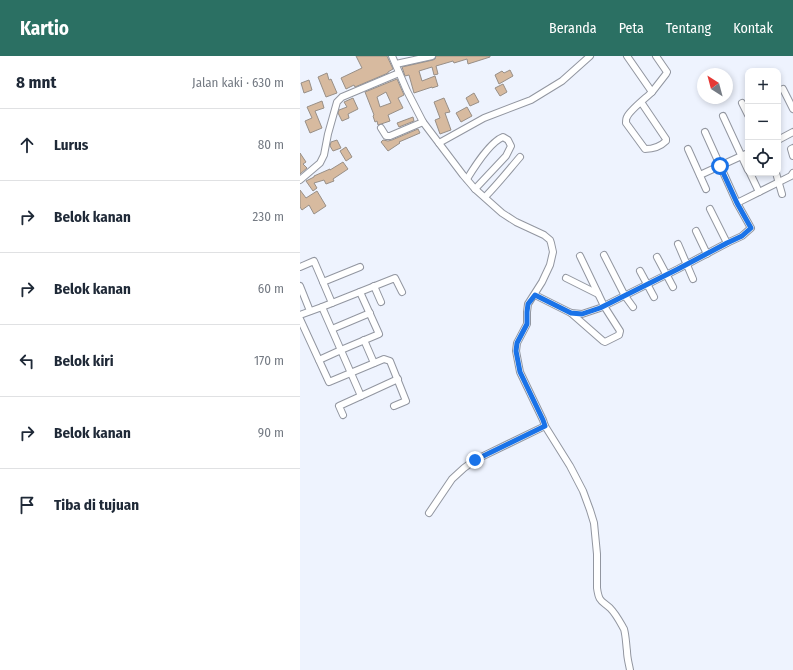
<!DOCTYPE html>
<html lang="id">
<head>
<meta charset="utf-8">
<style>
  body { margin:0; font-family:"Fira Sans Condensed",sans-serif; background:#f2f2f3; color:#1f2937 }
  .controls { position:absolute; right:12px; top:12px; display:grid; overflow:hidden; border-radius:8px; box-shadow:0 2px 6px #0003 }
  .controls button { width:36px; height:36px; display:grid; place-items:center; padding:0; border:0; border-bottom:1px solid #e0e1e3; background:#fff; color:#1f2937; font:20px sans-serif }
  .compass { position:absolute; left:397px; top:12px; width:36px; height:36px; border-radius:50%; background:#fff; box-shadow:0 2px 6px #0003; rotate:324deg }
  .stop { position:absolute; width:12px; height:12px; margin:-9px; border:3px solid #1a73e8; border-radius:50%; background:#fff }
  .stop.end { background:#1a73e8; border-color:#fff; box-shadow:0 1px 4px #0008 }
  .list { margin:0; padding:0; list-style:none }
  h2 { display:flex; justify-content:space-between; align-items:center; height:52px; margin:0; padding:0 16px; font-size:17px }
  h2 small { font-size:13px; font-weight:400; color:#747a83 }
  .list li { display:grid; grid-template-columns:26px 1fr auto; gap:12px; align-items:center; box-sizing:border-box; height:72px; padding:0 16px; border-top:1px solid #e0e1e3 }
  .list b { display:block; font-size:15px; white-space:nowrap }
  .list em { font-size:13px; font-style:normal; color:#747a83 }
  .icon { flex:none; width:22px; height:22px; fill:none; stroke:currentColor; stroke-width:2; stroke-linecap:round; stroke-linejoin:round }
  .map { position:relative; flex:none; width:493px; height:614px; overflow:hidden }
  header { display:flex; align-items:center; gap:24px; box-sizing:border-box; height:56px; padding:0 20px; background:#2b7063; color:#fff }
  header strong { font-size:19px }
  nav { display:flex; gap:22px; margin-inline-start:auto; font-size:14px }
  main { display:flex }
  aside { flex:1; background:#fff }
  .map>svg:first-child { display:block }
  .building { fill:#d7ba9f; stroke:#988f87; fill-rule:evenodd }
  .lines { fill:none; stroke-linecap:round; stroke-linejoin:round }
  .street-casing { stroke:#9296a0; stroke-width:8 }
  .street { stroke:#fff; stroke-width:6 }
  .route { stroke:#1a73e8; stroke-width:5 }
</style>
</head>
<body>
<header>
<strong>Kartio</strong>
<nav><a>Beranda</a><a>Peta</a><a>Tentang</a><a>Kontak</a></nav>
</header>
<main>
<aside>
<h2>8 mnt<small>Jalan kaki · 630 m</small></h2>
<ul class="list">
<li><svg class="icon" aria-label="ahead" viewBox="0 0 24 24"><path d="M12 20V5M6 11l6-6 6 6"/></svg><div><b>Lurus</b></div><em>80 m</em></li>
<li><svg class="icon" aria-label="right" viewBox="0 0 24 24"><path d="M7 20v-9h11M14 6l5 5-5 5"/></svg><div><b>Belok kanan</b></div><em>230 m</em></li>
<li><svg class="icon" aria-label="right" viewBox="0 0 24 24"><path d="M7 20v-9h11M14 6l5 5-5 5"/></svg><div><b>Belok kanan</b></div><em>60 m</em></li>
<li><svg class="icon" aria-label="left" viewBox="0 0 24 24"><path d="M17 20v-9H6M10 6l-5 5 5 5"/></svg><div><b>Belok kiri</b></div><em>170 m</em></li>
<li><svg class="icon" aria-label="right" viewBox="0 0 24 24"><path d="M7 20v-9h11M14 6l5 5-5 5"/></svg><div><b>Belok kanan</b></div><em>90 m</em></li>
<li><svg class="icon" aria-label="arrive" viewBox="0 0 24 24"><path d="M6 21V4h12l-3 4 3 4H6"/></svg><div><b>Tiba di tujuan</b></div></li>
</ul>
</aside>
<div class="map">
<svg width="493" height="614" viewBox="0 0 493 614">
  <rect width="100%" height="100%" fill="#eef3fe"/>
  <!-- building -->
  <g class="building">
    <polygon points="56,0 87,0 93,13 88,16 88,17 55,31 54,29 46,33 41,22 62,12"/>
    <polygon points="136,0 190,0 190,1 168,8 167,3 154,7 153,5 136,10 138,18 134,19 132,11 119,15 122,25 135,20 138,30 132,32 132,31 114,37 109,19 105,20 102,11 133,4 135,3"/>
    <polygon points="210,14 213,20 199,28 195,19 202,15 204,17"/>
    <polygon points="27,17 29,24 31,23 37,37 26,41 18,21"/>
    <path d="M97 23 104 39 98 42 103 52 88 59 90 65 78 69 77 65 75 66 73 60 74 59 65 36ZM86 36 91 47 80 51 77 41Z"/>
    <polygon points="9,24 12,34 4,37 1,27"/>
    <polygon points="203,28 207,36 200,40 195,32"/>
    <polygon points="174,37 179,46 170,50 166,42"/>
    <polygon points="53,42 58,53 48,58 49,62 42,65 38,57 39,54 47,51 44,46"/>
    <polygon points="144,42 150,56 145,57 151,74 140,78 135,64 140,62 134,46"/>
    <polygon points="22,45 24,52 15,55 22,72 10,77 5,65 12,62 7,51"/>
    <polygon points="167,51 172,60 161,66 156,57"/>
    <polygon points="113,61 114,65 99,71 97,67"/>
    <polygon points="118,73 120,77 99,86 100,87 88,95 81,86 83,84 88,85 92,84"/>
    <polygon points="37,84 41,92 33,95 30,90 31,86"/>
    <polygon points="46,91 52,101 46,105 40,95"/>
    <polygon points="0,97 6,106 3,108 7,112 0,118"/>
    <polygon points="43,106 48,113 33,123 34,125 26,128 24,124 14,127 17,132 13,135 6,125 14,121 14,120 30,113 30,114"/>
    <polygon points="0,134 6,142 17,135 26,150 14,158 9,149 2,154 0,151"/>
  </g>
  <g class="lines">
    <!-- street casing -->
    <g class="street-casing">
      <g id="street">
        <path d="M92 0 107 35 123 66 163 119 175 133 202 157 216 166 244 179 250 184 251 187 253 196 250 209 242 226 228 248 227 256V268L217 287 216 295 220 316 243 364 245 370 270 410 283 435 290 454 294 467 297 498V532C299 546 301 544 310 552 316 558 320 566 324 573 326 580 326 588 327 595 327 602 329 608 330 614"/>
        <path d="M327 0 352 36C347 41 330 54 327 61 326 62 326 66 326 67L345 93C352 93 360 91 366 85V83L341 46"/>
        <polyline points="96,8 132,0"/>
        <polyline points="483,33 493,53"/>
        <polyline points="352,36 366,18 367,16 356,0"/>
        <polyline points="442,47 448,59"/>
        <polyline points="423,60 448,114"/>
        <polyline points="81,72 86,80 90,80 123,66"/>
        <polyline points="478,84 493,76"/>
        <polyline points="139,87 184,62 231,44 262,25 290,0"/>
        <polyline points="493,92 491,93 493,100"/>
        <polyline points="388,93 406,133"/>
        <polyline points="450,117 459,136"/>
        <polyline points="476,117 482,138"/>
        <polyline points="400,119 448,97"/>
        <path d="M167 123C175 110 190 86 203 81L208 84 211 90 206 100 175 133"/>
        <polyline points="0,124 20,107 24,99 28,78 37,46 42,41 99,17"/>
        <path d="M185 141C197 129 208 115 220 101"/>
        <polyline points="437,147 491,120 493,117"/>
        <polyline points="410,153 427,187"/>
        <polyline points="396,175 407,198"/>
        <polyline points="378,188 393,223"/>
        <polyline points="304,199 325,240 333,251"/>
        <polyline points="357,201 373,231"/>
        <polyline points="0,211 14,205 32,247"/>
        <polyline points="340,215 354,241"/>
        <polyline points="266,222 298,238"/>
        <polyline points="23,226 60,211"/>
        <polyline points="0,230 10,255"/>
        <polyline points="74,230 81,246"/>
        <polyline points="235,239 271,257 282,258 300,252 378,213 427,187 442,180 451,172 437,147 405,76"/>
        <polyline points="22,251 95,222 102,236"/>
        <polyline points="271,257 303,285 305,286 319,279 320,275 304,250 280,200"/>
        <polyline points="0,259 22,251 61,340 39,350 43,359"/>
        <polyline points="0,263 29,326 84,303 90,305 106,345 94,350"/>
        <polyline points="32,273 70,257"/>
        <polyline points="64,284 74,307"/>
        <polyline points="19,304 41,294 79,278 60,236"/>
        <polyline points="61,340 98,323"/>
        <polyline points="129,457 152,423 164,412 175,404 245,370"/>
      </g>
    </g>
    <!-- street -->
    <use href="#street" class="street"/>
  </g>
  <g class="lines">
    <!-- route -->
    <polyline class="route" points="175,404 245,370 243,364 220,316 216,295 217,287 227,268 227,256 228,248 235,239 271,257 282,258 300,252 378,213 427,187 442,180 451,172 437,147 420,110"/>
  </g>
</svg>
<div class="controls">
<button>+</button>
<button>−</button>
<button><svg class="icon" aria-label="locate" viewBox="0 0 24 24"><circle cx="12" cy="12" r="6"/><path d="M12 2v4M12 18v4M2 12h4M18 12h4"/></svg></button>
</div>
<svg class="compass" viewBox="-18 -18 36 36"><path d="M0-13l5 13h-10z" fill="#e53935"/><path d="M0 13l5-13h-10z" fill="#747a83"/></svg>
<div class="stop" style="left:420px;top:110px"></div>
<div class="stop end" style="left:175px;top:404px"></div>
</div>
</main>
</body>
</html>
